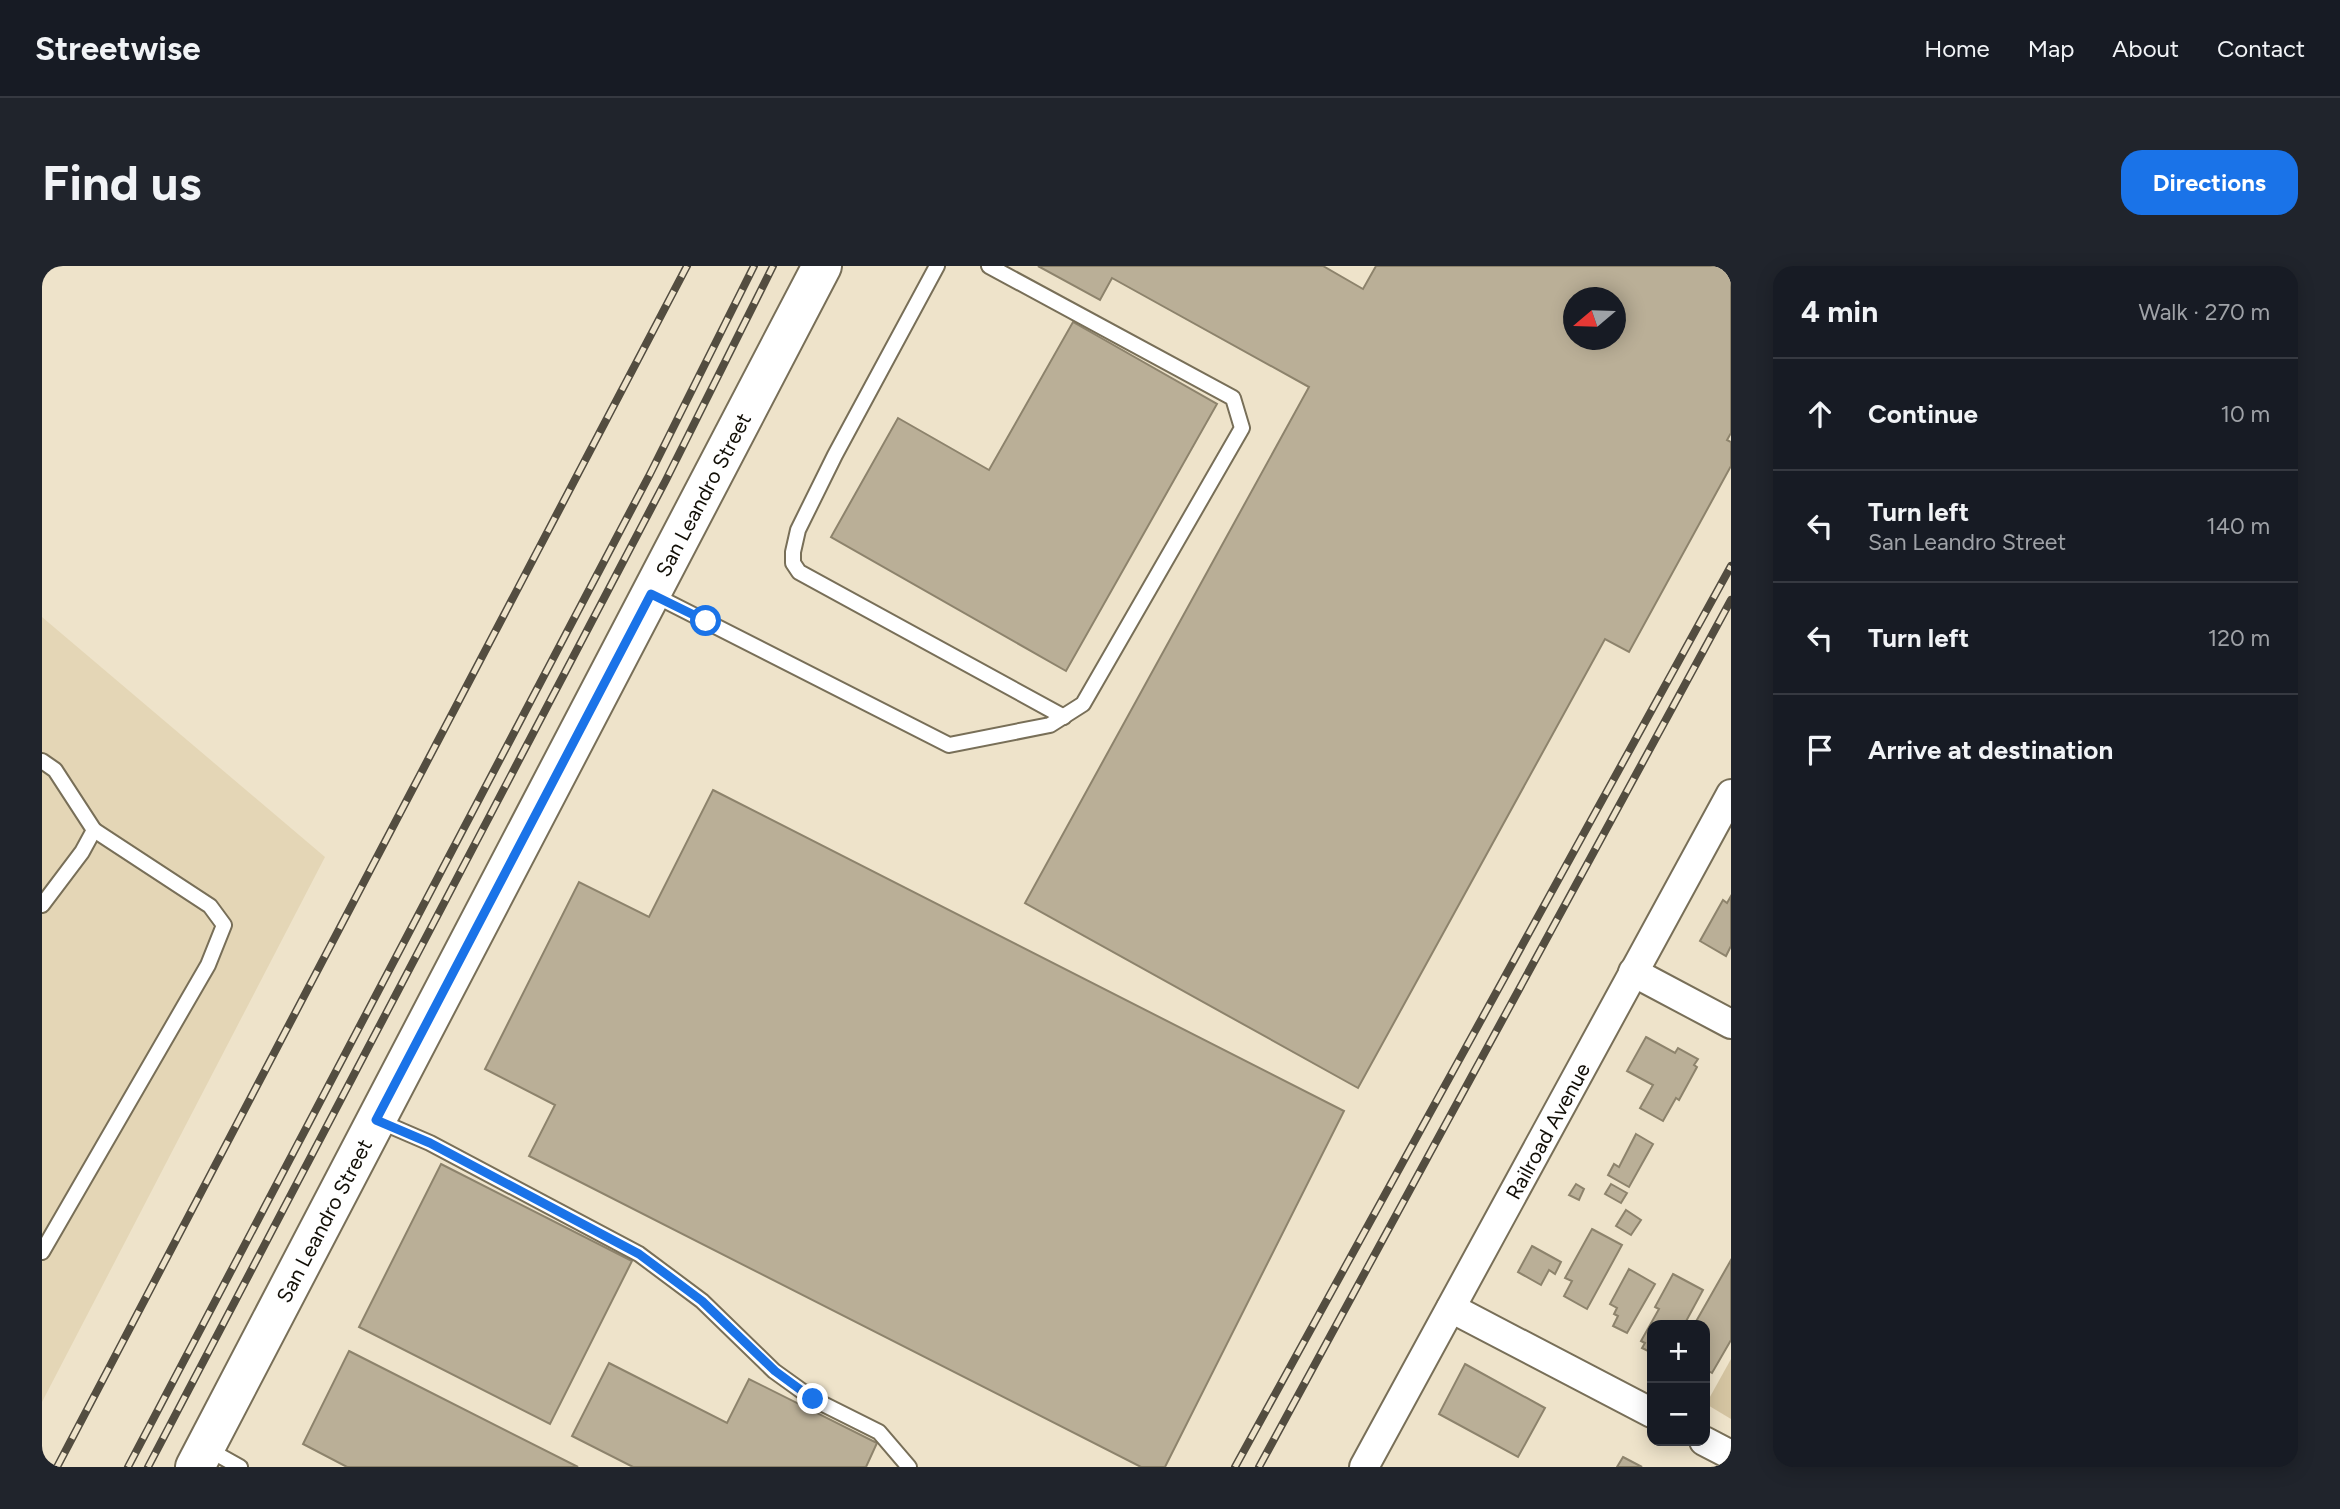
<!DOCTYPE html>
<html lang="en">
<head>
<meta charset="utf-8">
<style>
  body { margin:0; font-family:Figtree,sans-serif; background:#20242c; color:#f1f3f6 }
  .controls { position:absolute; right:21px; bottom:21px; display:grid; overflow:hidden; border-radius:14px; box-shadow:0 4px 18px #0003 }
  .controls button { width:63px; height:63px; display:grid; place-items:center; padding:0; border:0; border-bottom:2px solid #363941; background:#171b24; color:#f1f3f6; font:35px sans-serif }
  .compass { position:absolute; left:1521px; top:21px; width:63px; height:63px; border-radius:50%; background:#171b24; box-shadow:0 4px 18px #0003; rotate:251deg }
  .stop { position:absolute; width:21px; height:21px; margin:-16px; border:5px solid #1a73e8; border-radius:50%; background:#fff }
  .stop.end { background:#1a73e8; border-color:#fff; box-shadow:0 2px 7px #0008 }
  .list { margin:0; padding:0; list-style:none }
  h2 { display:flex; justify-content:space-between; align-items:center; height:91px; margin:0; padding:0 28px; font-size:30px }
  h2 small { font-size:23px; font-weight:400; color:#9ea1a6 }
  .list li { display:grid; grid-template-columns:46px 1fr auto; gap:21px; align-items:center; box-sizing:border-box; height:112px; padding:0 28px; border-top:2px solid #363941 }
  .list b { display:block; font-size:26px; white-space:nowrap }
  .list p { margin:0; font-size:23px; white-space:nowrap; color:#9ea1a6 }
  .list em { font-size:23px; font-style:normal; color:#9ea1a6 }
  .icon { flex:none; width:38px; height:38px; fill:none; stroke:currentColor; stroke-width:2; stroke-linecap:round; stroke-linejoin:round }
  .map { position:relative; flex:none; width:1689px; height:1201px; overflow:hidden; border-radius:21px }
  header { display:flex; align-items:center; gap:42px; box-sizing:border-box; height:98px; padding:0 35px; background:#171b24; border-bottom:2px solid #363941 }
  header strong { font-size:33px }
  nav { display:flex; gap:38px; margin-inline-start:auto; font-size:24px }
  .intro { display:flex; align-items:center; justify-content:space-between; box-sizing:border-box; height:168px; padding:0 42px }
  h1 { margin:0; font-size:49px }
  .button { padding:18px 32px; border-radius:21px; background:#1a73e8; color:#fff; font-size:24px; font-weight:700 }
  main { display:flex; gap:42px; padding:0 42px }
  aside { flex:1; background:#171b24; border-radius:21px; box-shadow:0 4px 18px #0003 }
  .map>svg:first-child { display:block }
  .built { fill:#e4d6b6 }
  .green { fill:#d4c4a1 }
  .building { fill:#baaf97; stroke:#8d836c; stroke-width:2; fill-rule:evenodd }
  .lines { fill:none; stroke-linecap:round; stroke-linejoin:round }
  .lane-casing { stroke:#786f58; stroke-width:18 }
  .street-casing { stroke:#786f58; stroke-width:32 }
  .secondary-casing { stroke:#786f58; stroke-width:42 }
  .lane { stroke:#fff; stroke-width:14 }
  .street { stroke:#fff; stroke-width:28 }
  .secondary { stroke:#fff; stroke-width:38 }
  .rail-casing { stroke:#534d40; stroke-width:8 }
  .rail { stroke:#eee3ca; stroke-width:5; stroke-dasharray:16; stroke-linecap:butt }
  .route { stroke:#1a73e8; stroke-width:9 }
  .labels { text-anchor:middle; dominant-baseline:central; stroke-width:7; stroke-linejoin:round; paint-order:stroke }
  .street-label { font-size:21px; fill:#110e06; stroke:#eee3ca }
</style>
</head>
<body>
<header>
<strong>Streetwise</strong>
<nav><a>Home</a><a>Map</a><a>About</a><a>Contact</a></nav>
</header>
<div class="intro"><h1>Find us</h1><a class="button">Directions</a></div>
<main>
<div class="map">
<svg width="1689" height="1201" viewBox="0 0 1689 1201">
  <rect width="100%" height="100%" fill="#eee3ca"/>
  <!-- built -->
  <polygon class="built" points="0,351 283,591 0,1136"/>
  <!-- green -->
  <polygon class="green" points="1689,1093 1689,1153 1664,1138"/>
  <!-- building -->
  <g class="building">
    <path d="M996 0H1281L1321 23 1334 0H1689V167L1685 174 1689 176V200L1587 386 1563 373 1316 822 983 637 1267 121 1070 12 1058 34ZM1532 32H1574V74H1532Z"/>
    <polygon points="1031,56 1175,138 1024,405 789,271 856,152 947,204"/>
    <polygon points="671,524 1302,845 1123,1201 1099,1201 487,890 513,839 443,803 537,616 607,651"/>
    <polygon points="1689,630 1689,680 1684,690 1658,675 1681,634 1685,637"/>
    <polygon points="1604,771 1633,787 1636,782 1656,793 1652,799 1655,801 1637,834 1634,832 1621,855 1598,842 1611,819 1585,805"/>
    <polygon points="1594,868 1611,878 1587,921 1566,909 1572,898 1577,901"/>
    <polygon points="399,898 590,995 508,1158 317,1061"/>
    <polygon points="1534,918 1542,923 1537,934 1527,929"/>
    <polygon points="1569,918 1585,927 1579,937 1563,928"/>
    <polygon points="1584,944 1599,954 1589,969 1574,960"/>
    <polygon points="1550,963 1580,979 1545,1043 1522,1030 1530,1015 1523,1012"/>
    <polygon points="1490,980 1519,996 1513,1008 1507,1004 1499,1019 1476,1006"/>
    <polygon points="1689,994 1689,1074 1670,1107 1663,1103 1663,1059 1652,1059"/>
    <polygon points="1587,1003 1613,1018 1585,1067 1571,1060 1576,1050 1572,1048 1575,1042 1568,1038"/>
    <polygon points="1631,1008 1661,1024 1642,1059 1610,1059 1610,1087 1600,1082 1603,1077 1599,1075 1617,1043 1613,1041"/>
    <polygon points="307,1085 536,1201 305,1201 261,1178"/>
    <polygon points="567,1097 685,1157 707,1113 835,1177 824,1201 591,1201 530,1170"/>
    <polygon points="1423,1098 1503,1142 1476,1191 1397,1148"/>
    <polygon points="1581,1191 1600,1201 1575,1201"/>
  </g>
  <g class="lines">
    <!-- lane casing -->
    <g class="lane-casing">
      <g id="lane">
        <polyline points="895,0 793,189 756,264 751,286 751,297 757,306 1022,451"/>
        <polyline points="610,328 907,479 1008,459 1041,438 1200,162 1191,132 947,0"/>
        <polyline points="0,495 13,504 52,564 40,586 0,639"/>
        <polyline points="337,855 388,877 597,988 660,1035 732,1105 771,1133 837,1166 867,1201"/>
        <polyline points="0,986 166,699 182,659 168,640 52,564"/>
        <polyline points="164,1182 198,1201"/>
      </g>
    </g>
    <!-- street casing -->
    <g class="street-casing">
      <g id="street">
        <polyline points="1591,706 1689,758"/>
        <polyline points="1409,1042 1610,1147"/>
        <polyline points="1662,1175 1689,1189"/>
        <path id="s1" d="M1322 1201 1689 528"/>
      </g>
    </g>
    <!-- secondary casing -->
    <g class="secondary-casing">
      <g id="secondary">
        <path id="s2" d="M153 1201 780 0"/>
      </g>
    </g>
    <!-- lane -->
    <use href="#lane" class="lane"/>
    <!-- street -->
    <use href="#street" class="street"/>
    <!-- secondary -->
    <use href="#secondary" class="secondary"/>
    <!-- rail casing -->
    <g class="rail-casing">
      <g id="rail">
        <polyline points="15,1201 645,0"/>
        <polyline points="86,1201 608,208 712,0"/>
        <polyline points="106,1201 624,214 731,0"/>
        <polyline points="1193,1201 1689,300"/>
        <polyline points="1217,1201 1689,334"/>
      </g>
    </g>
    <!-- rail -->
    <use href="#rail" class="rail"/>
  </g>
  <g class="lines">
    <!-- route -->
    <polyline class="route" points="664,355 609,328 334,854 388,877 597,988 660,1035 733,1105 771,1133"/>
  </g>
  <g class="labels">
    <!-- street labels -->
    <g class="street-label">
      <text stroke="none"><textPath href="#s2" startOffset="1097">San Leandro Street</textPath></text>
      <text stroke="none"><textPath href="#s1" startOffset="383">Railroad Avenue</textPath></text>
      <text stroke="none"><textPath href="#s2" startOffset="278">San Leandro Street</textPath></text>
    </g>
  </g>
</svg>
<div class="controls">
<button>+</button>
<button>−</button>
</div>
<svg class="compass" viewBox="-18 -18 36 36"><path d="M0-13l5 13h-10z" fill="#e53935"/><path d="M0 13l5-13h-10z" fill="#9ea1a6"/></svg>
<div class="stop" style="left:664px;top:355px"></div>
<div class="stop end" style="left:771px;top:1133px"></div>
</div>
<aside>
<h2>4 min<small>Walk · 270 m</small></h2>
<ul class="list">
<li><svg class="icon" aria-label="ahead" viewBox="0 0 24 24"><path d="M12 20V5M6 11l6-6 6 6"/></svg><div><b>Continue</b></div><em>10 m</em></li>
<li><svg class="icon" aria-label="left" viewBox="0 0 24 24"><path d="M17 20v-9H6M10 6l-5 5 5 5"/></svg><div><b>Turn left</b><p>San Leandro Street</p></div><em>140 m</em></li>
<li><svg class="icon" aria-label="left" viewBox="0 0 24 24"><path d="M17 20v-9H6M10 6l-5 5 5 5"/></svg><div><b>Turn left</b></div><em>120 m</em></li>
<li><svg class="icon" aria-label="arrive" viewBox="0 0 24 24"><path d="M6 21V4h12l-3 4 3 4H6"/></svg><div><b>Arrive at destination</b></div></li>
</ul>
</aside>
</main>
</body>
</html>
